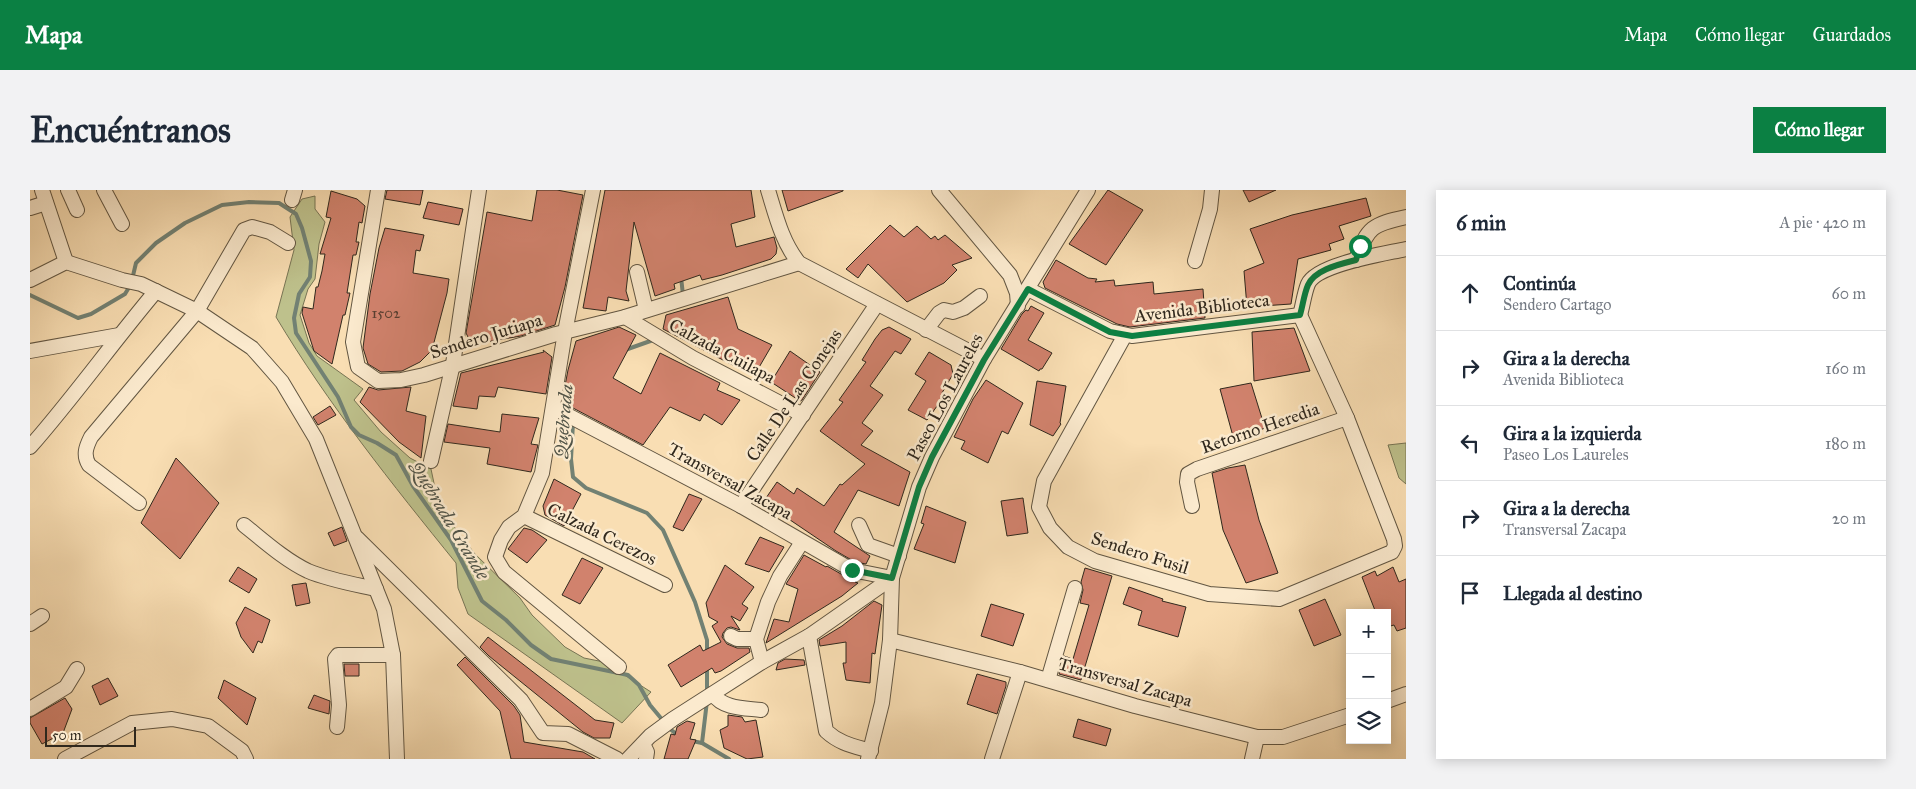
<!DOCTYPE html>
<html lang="es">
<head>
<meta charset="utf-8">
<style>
  body { margin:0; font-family:"IM FELL Great Primer",serif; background:#f2f2f3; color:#1f2937 }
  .controls { position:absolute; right:15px; bottom:15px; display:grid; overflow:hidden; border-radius:0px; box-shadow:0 2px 12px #0003 }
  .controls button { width:45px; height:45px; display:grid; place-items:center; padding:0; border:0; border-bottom:1px solid #e0e1e3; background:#fff; color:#1f2937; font:25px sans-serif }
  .scale { position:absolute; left:15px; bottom:12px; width:91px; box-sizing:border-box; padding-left:5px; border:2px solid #30281d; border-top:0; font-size:14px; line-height:18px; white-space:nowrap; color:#30281d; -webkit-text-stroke:4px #fbeace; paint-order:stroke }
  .stop { position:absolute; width:15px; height:15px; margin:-11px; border:4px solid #0b8043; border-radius:50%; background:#fff }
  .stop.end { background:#0b8043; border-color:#fff; box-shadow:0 1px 5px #0008 }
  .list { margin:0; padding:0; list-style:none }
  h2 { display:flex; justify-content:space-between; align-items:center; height:65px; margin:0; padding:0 20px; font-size:21px }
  h2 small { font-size:16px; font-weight:400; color:#747a83 }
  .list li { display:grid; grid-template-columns:32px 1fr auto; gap:15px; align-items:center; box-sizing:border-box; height:75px; padding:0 20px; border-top:1px solid #e0e1e3 }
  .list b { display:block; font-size:19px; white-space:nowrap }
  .list p { margin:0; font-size:16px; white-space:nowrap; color:#747a83 }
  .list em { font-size:16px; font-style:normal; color:#747a83 }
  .icon { flex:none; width:28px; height:28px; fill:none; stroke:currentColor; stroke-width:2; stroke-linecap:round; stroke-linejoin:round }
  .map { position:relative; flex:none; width:1376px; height:569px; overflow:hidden; border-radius:0px }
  header { display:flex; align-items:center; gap:30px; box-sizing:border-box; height:70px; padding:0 25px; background:#0b8043; color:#fff }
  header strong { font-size:24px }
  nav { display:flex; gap:28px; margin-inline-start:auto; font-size:18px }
  .intro { display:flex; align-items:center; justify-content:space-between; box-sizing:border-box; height:120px; padding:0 30px }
  h1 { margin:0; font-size:35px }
  .button { padding:12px 22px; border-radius:0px; background:#0b8043; color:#fff; font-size:18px; font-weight:700 }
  main { display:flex; gap:30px; padding:0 30px }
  aside { flex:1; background:#fff; border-radius:0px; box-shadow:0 2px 12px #0003 }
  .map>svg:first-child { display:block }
  .green { fill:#bec18c; stroke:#777454 }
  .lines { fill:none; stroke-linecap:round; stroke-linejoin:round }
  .stream { stroke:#728173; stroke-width:4 }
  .building { fill:#d1826d; stroke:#30281d }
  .minor-casing { stroke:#625642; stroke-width:16 }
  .minor { stroke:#fbeace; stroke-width:14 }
  .route { stroke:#0b8043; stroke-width:6 }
  .labels { text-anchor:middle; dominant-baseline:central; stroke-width:5; stroke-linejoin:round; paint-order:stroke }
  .number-label { font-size:15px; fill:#583e31 }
  .street-label { font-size:18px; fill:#30281d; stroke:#fbeace }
  .water-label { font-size:19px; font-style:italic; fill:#515448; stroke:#fbeace }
</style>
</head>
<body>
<header>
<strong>Mapa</strong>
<nav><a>Mapa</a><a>Cómo llegar</a><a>Guardados</a></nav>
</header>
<div class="intro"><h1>Encuéntranos</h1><a class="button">Cómo llegar</a></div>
<main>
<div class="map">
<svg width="1376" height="569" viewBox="0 0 1376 569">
  <rect width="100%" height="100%" fill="#f9deb3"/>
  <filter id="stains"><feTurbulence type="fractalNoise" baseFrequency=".004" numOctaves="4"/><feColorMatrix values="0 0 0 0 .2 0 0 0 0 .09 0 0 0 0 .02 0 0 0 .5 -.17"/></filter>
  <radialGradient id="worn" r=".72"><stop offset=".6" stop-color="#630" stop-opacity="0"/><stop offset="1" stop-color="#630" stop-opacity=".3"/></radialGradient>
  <!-- green -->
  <g class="green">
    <path d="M285 6V19L295 32 289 54 285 89 278 99 270 125 279 153 287 166 333 199 324 210 351 242 380 268 401 279 409 317 445 364 490 408 502 425 535 457 554 468 574 472 621 502 592 533 438 424 428 398 426 373C362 294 298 214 246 127L264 60 260 27 272 9Z"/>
    <polygon points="1376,253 1376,294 1369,288 1358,255"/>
  </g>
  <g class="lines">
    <!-- stream -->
    <g class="stream">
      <polyline points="651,87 653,105"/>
      <polyline points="0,105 48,128 61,124 95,104 101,94 106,73 126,53 155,33 192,15 219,12 249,13 266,24 272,38 281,71 280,87 269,104 264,128 266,143 308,207 321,237 329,245 347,253 366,265 383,296 421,350 452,411 476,430 501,455 521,469 598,485 609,495 620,515 640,539 649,546"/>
      <polyline points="595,160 626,149"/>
      <polyline points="543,233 541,269 543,287 556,298 617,323 633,340 665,412 677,450 677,464"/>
      <polyline points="677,504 677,478"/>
      <polyline points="662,551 672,553 699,569"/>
      <polyline points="672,553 677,511"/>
    </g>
  </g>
  <!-- building -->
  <g class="building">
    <polygon points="357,0 393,0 390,15 355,9"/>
    <polygon points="507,0 527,0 553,5 535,97 525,135 491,146 450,153 439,149 436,143 457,22 502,31"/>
    <polygon points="575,0 721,0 725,27 701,34 706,57 744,47 747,58 746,64 741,69 692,85 672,90 670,85 644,94 645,99 625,106 604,32 596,101 599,111 578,107 576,121 553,118"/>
    <polygon points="752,0 813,0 813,1 758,21"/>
    <polygon points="1078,0 1113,20 1076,75 1039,54"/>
    <polygon points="1213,0 1246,0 1219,12"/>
    <polygon points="301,1 327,9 335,16 332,33 329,32 326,52 329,52 326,65 323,65 317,103 320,103 315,125 313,125 302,174 284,161 272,123 273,117 283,119 286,97 288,97 292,81 295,64 290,64 301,28 296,27"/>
    <polygon points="1336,8 1341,26 1309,36 1314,49 1299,54 1301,60 1268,69 1261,114 1217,117 1214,81 1234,73 1220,39 1262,25"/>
    <polygon points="398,12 433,19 429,35 393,28"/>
    <polygon points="860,35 874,47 887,36 901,49 905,46 908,50 915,45 942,68 922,75 927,80 914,93 877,112 838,74 828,88 816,79"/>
    <polygon points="355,38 394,45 390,61 386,60 383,83 419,89 417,103 402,160 390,172 372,181 351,182 338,174 333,158 340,104 349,58"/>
    <polygon points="1026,70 1058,88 1067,89 1065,92 1084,90 1085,96 1123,92 1124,104 1173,99 1175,128 1100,137 1087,134 1015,98 1013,92"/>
    <polygon points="698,107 708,139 742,155 724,186 633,139 636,125"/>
    <polygon points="1001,116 1014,123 998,150 1022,163 1012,179 1010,179 1009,181 971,159 992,124 996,120 998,121"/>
    <polygon points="589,137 606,145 583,188 611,204 630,163 690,193 687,200 710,210 692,235 674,224 670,231 640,217 613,255 543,218 534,201 538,180 546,151"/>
    <polygon points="859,137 881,149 871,164 865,161 840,196 853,205 832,233 843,241 831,255 880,282 869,316 828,300 804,342 840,366 836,374 825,372 806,361 735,313 736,308 747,292 764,304 767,298 794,316 810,294 812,295 835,274 790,241 813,212 809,210 836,172 832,170 845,149 852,140"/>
    <polygon points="1264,138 1280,181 1224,191 1222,142"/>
    <polygon points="513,160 522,167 516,204 468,197 465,207 449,206 447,219 423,216 431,183 514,162"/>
    <polygon points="760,161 790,182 772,210 770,211 741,192"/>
    <polygon points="899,162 921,175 923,184 912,203 915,205 897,230 878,220 896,191 885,184"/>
    <polygon points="956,190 993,213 978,244 972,241 958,273 931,259 935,251 924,247 943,209"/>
    <polygon points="1007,191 1036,196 1030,233 1031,234 1023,246 1000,235"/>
    <polygon points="1221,193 1235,238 1204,250 1190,199"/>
    <polygon points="339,197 348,200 381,197 376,221 396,226 391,268 369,252 330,212"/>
    <polygon points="300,216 306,225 288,235 283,227"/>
    <polygon points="472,224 509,228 501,254 508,255 501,282 457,274 460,258 414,252 418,234 470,242"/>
    <polygon points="146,268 189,313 150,369 111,333"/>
    <polygon points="1215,275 1229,330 1248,383 1216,393 1193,340 1182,283 1198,278"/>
    <polygon points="524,289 551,304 534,336 515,325 513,316"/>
    <polygon points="659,304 672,309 653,341 643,337"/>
    <polygon points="993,308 998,343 977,346 971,311"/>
    <polygon points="896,316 936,332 925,373 884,359 894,334 891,333"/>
    <polygon points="312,337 317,351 304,356 298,343"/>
    <polygon points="494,338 502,340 517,350 497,373 478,359"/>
    <polygon points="730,347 754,357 739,382 715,374"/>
    <polygon points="774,365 796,377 797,376 818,388 827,390 825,392 828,393 812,406 736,453 744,429 759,432 768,399 756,394"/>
    <polygon points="552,368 573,378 550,414 532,405"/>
    <polygon points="695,375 724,397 712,414 718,418 710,431 701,426 710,440 701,437 697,438 693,443 692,447 697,454 707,458 719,458 720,462 691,481 685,483 682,478 651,497 638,475 670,455 673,461 691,452 682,436 688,432 679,427 676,413"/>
    <polygon points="208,377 227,389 219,403 199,391"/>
    <polygon points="1363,377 1369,392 1376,389 1376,438 1367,441 1364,435 1357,437 1357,423 1346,423 1332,387 1345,381 1347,386"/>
    <polygon points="1055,378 1082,386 1051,490 1029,484 1034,466 1043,469 1059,415 1050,413 1053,400 1051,392"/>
    <polygon points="276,393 280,413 266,416 262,395"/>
    <polygon points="1099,397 1133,409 1132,411 1156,417 1148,447 1108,435 1112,421 1093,414"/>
    <polygon points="1295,409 1311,445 1284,456 1269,420"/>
    <polygon points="844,411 852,415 845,464 842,463 840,493 816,490 813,473 816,473 816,452 790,456 789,450 812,436"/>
    <polygon points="961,414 994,424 983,456 951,446"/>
    <polygon points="215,417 240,430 232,453 228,451 223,463 211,447 206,433"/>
    <polygon points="458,447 565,530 584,533 580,548 564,548 553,542 459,466 450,457"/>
    <polygon points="435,467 484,516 490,525 494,552 553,562 565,569 481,569 470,521 427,475"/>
    <polygon points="755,469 774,470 775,475 746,480 748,473"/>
    <polygon points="314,474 329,474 329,486 315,486"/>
    <polygon points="947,484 976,492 976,496 967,524 937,514"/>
    <polygon points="78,488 88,506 70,515 62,496"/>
    <polygon points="194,490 226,508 217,535 188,508"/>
    <polygon points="284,505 300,511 299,524 278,518"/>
    <polygon points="35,508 42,519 33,543 12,554 0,533 0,528"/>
    <polygon points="698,525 712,527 715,532 726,530 733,567 717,569 694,558 690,540 698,536"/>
    <polygon points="1048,529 1081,539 1076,556 1043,547"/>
    <polygon points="657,531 665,533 660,549 666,550 658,569 634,569 641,544 645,545 647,537"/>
  </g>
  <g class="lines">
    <!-- minor casing -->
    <g class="minor-casing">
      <g id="minor">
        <polyline points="12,0 36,72"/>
        <polyline points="38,0 47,20"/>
        <polyline points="74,0 92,34"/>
        <polyline points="348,0 323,152 328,177 348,191 371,190 394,185 526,144 595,127 769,73"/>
        <polyline points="563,0 535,142 512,283 494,326 479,337 471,350 465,367 474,382 589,477"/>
        <path d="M738 0C746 26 752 52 769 73L954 169"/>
        <polyline points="909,0 980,85 987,103 988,116"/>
        <polyline points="262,10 265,0"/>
        <polyline points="0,18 16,13"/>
        <path d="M1326 70C1337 37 1343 34 1376 27"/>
        <polyline points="1165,71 1180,19 1182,0"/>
        <polyline points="607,82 616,120"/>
        <polyline points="0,90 36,72 92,90 111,94 167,121 222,158 252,192 286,249 354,419 363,465 367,569"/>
        <polyline points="998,99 1080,141 1102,146 1270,125"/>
        <path d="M1270 125C1273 115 1274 104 1278 94 1287 74 1354 64 1376 59"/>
        <polyline points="595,127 663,168 773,225"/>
        <polyline points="896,140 909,123 914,120 923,122 934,118 950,106"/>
        <polyline points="1095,145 1014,291 1009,317 1020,338 1038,357 1065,371 1179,404 1249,409 1362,362 1365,356 1364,349 1317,228 1270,125"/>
        <polyline points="0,161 89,145"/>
        <polyline points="524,218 711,316 822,380 862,388"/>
        <path d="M0 257C44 207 83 152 126 101"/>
        <polyline points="401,271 423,174 449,0"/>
        <path d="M109 313 59 275C53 265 56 257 61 247L167 121 214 40 222 37 240 42 258 53"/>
        <polyline points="711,316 847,114"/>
        <polyline points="1162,316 1157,292 1158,284 1167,279 1317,228"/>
        <polyline points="494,326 635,395"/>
        <path d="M214 335C234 351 255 370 278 381 299 390 323 394 346 399"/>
        <polyline points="829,335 838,355 869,366"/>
        <polyline points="327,348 491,510 513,543 538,544 587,569"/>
        <polyline points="0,434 12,426"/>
        <polyline points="701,446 707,449 726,449"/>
        <path d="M779 446 796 541C810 554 824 556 841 561"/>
        <polyline points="860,450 990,482 1105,516 1227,547 1253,547 1320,525"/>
        <polyline points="732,472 726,449 738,412 750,386 772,352"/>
        <polyline points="1018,490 1045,398"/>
        <path d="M683 504C693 519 715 518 731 520"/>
        <polyline points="1357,511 1376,504"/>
        <polyline points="0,519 36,497 47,479"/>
        <polyline points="307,537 309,515 305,469 308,465 363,465"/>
        <polyline points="613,554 617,562 616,569"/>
        <polyline points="35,569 102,533 142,529 178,536 212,561 216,569"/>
        <polyline points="598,569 620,546 643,529 732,472 779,446 862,388"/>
        <polyline points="838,569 852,513 860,450 862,388 889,297 902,267 954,169 1058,0"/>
        <polyline points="962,569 990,482"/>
        <polyline points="1222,569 1227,547"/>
      </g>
    </g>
    <!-- minor -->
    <use href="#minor" class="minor"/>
  </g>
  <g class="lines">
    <!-- route -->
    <path class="route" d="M822 380 862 388 889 297 902 267 954 170 998 99 1080 142 1102 146 1270 125C1273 115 1274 104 1278 95 1285 79 1311 74 1326 70L1330 56"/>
  </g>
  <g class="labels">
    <!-- number labels -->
    <g class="number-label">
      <text x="356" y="123">1502</text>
    </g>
    <!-- street labels -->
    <g class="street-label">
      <text transform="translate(1172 118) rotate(-7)">Avenida Biblioteca</text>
      <text transform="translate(456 146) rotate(-17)">Sendero Jutiapa</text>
      <text transform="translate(692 161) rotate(28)">Calzada Cuilapa</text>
      <text transform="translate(764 205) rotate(-56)">Calle De Las Conejas</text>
      <text transform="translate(915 207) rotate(-62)">Paseo Los Laureles</text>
      <text transform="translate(1230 238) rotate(-19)">Retorno Heredia</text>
      <text transform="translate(700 291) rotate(29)">Transversal Zacapa</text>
      <text transform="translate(572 344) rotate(26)">Calzada Cerezos</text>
      <text transform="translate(1110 363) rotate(18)">Sendero Fusil</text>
      <text transform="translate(1095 492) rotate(16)">Transversal Zacapa</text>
    </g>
    <!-- water labels -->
    <g class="water-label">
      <text transform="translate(533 231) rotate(-85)">Quebrada</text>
      <text transform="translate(420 330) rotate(59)">Quebrada Grande</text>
    </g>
  </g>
  <rect width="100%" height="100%" filter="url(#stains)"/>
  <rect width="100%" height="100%" fill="url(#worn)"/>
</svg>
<div class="controls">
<button>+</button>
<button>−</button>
<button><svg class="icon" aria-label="layers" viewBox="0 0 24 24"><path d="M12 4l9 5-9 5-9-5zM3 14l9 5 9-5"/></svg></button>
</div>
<div class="scale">50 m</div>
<div class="stop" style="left:1330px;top:56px"></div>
<div class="stop end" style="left:822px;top:380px"></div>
</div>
<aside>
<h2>6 min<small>A pie · 420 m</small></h2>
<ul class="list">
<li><svg class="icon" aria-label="ahead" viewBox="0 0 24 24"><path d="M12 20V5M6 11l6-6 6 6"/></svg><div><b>Continúa</b><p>Sendero Cartago</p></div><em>60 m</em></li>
<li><svg class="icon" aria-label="right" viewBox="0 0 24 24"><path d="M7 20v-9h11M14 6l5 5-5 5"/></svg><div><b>Gira a la derecha</b><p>Avenida Biblioteca</p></div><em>160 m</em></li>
<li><svg class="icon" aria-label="left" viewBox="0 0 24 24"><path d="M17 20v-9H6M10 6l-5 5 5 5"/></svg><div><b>Gira a la izquierda</b><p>Paseo Los Laureles</p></div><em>180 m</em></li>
<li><svg class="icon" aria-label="right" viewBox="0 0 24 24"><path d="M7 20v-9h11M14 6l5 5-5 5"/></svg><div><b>Gira a la derecha</b><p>Transversal Zacapa</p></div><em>20 m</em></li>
<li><svg class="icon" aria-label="arrive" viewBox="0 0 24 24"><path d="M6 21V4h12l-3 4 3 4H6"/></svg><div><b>Llegada al destino</b></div></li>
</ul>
</aside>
</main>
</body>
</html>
